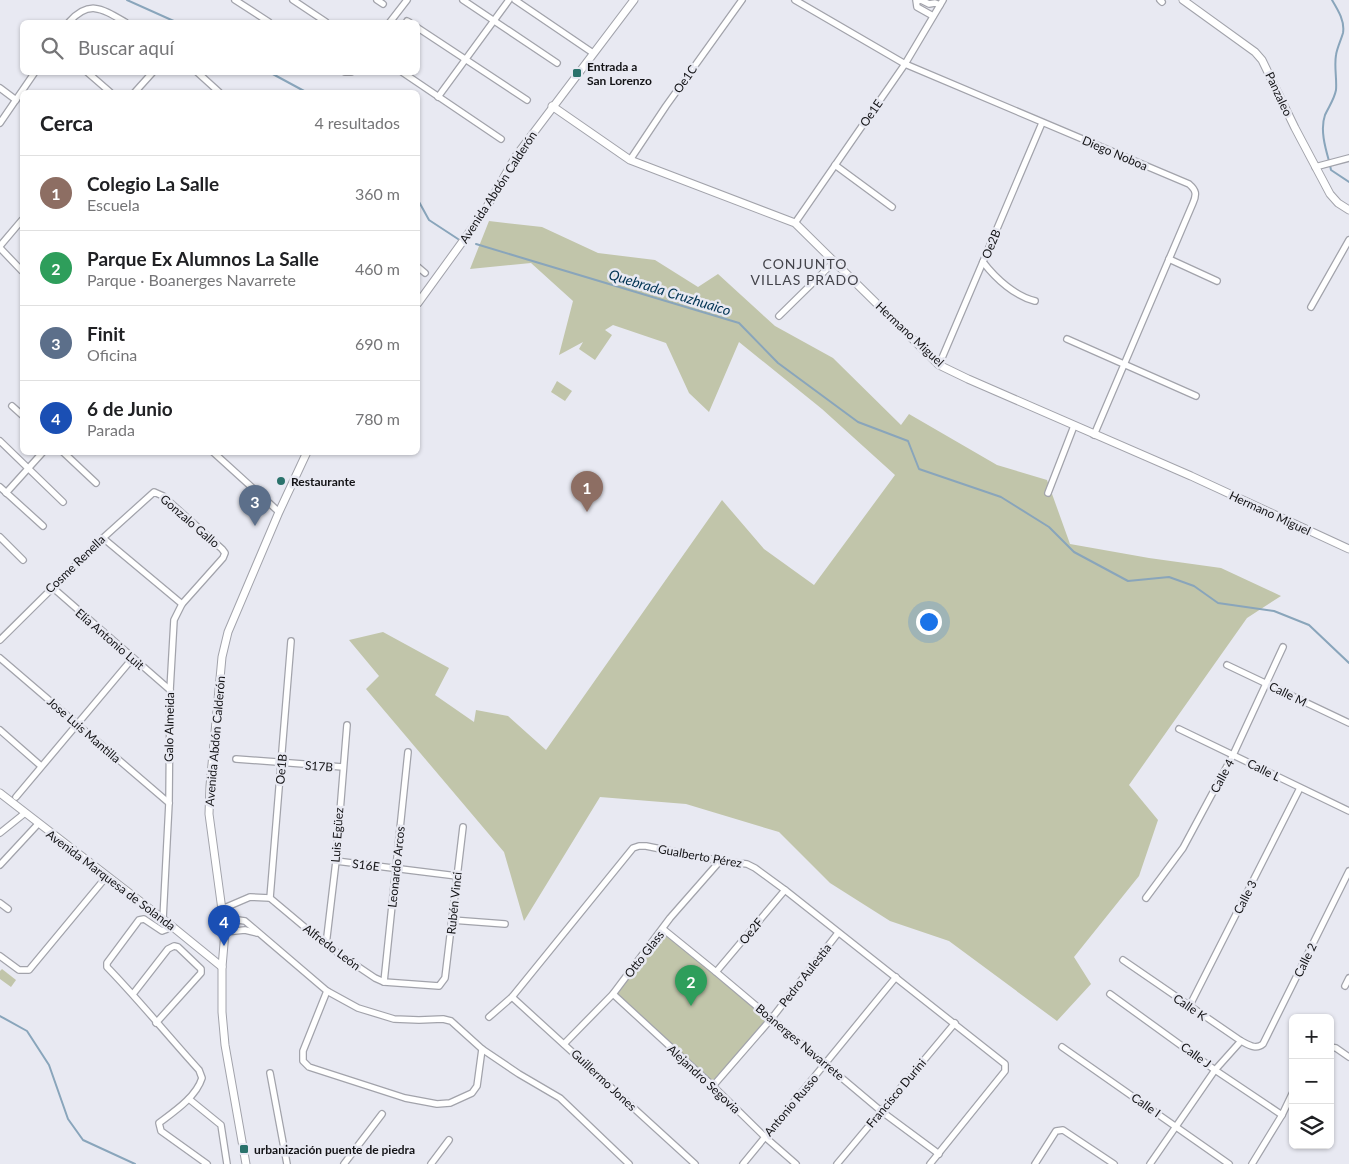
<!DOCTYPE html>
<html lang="es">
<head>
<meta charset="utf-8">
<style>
  body { margin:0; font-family:Lato,sans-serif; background:#f6f6f6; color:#202124 }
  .controls { position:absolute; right:15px; bottom:15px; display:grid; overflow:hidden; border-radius:8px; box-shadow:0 1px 4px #0004 }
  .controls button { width:45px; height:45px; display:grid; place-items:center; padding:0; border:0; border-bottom:1px solid #e0e0e0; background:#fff; color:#202124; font:25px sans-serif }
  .you { position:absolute; left:928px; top:621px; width:18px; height:18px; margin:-12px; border:4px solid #fff; border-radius:50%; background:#1a73e8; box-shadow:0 0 0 8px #1a73e833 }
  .badge { display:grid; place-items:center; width:32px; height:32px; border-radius:50%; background:#2a726b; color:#fff; font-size:16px; font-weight:700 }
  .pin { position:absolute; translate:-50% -41px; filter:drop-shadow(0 1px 2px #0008) }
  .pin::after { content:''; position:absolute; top:26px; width:18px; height:15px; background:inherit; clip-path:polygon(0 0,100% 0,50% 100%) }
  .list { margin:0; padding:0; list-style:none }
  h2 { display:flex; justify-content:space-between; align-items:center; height:65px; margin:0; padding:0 20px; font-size:21px }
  h2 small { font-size:16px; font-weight:400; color:#757577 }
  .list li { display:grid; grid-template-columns:32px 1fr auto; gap:15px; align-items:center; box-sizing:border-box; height:75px; padding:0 20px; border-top:1px solid #e0e0e0 }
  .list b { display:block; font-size:19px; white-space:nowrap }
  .list p { margin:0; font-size:16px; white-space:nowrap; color:#757577 }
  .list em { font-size:16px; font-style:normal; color:#757577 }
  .icon { flex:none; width:28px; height:28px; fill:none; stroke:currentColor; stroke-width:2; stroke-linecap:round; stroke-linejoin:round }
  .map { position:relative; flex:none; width:1349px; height:1164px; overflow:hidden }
  .search { position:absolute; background:#fff; box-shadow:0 1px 4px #0004; left:20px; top:20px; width:400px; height:55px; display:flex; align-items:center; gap:12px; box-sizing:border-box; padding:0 18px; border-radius:8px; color:#757577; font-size:19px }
  .panel { position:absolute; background:#fff; box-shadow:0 1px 4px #0004; left:20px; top:90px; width:400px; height:365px; border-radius:8px }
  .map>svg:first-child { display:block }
  .green { fill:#c1c5aa }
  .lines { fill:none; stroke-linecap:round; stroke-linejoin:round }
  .stream { stroke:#89a5bb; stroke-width:2 }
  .minor-casing { stroke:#a2a3ab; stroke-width:8 }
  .tertiary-casing { stroke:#a2a3ab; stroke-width:9 }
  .minor { stroke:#fff; stroke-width:5.5 }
  .tertiary { stroke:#fff; stroke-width:7 }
  .poi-dot { fill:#2a726b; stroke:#e8e9f2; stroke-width:2 }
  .labels { text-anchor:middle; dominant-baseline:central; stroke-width:5; stroke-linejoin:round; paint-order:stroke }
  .poi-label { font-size:12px; font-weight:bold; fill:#131316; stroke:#e8e9f2; text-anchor:start }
  .street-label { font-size:12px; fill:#131316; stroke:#e8e9f2 }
  .neighbourhood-label { font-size:14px; letter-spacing:1px; fill:#44444b; stroke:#e8e9f2 }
  .water-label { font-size:14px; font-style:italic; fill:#003352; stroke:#e8e9f2 }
</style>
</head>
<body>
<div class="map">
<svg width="1349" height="1164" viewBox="0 0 1349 1164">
  <rect width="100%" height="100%" fill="#e8e9f2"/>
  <!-- green -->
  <g class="green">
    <polygon points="489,221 542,227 598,253 655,260 698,287 718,274 775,326 833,358 901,425 909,414 997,465 1047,480 1070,544 1149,558 1221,568 1281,596 1247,618 1129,785 1158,820 1139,876 1074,957 1091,984 1057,1021 949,941 890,921 830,883 779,832 686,804 600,797 524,921 504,852 366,689 379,676 349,640 383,632 449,668 435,695 474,722 476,710 508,716 546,750 722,500 764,549 814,585 895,475 822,409 739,342 709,412 689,393 666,343 613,325 605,330 612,335 595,360 579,349 583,342 559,355 573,301 531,263 470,269"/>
    <polygon points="557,381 572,391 565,401 551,392"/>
    <polygon points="663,933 772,1018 713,1086 613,994"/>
    <polygon points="2,969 16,980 11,987 0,979 0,971"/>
  </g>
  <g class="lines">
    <!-- stream -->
    <g class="stream">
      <polyline points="127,0 176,22"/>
      <polyline points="269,72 306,92"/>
      <path d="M1329 161C1325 147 1320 129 1325 115 1329 106 1334 100 1336 90 1337 78 1334 67 1336 55 1337 48 1341 40 1343 33 1345 21 1338 10 1332 0"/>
      <polyline points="1330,165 1331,170 1349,182"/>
      <polyline points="418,200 429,220 458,239"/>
      <polyline points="476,244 739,323 778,363 858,422 908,441 919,469 1001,497 1049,527 1074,552 1128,581 1169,577 1194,586 1218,603 1274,611 1309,625 1349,663"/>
      <polyline points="0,1016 27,1031 49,1065 68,1119 83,1140 135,1164"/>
    </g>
    <!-- minor casing -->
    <g class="minor-casing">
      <g id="minor">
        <polyline points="235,0 269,22"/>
        <polyline points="293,0 326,22"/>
        <polyline points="377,0 383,4"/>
        <polyline points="463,0 557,63"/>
        <polyline points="515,0 593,53"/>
        <path d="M795 0 905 64 1189 184C1196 190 1197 194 1193 203L1094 435"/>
        <polyline points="916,0 917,7 933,16"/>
        <polyline points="1160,0 1162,2"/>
        <polyline points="917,1 921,0 929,4 935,3 940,5"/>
        <polyline points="407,21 409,22"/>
        <path d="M69 22C89 0 101 8 125 22"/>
        <polyline points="390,22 407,0"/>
        <polyline points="418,28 527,100"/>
        <polyline points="87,72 110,92"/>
        <polyline points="197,72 219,92"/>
        <polyline points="345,72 351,72"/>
        <polyline points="402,72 501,139"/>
        <polyline points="0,88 16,100"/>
        <polyline points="135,92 153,72"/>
        <polyline points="438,97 509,0"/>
        <polyline points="0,123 35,72"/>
        <polyline points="630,160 666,106 742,0"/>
        <polyline points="835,165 892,207"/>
        <polyline points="1315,167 1349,158"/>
        <polyline points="795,223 905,64 943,0"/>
        <polyline points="0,246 22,220"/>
        <polyline points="0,248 22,271"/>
        <polyline points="1169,259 1217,281"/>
        <path d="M983 262C996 279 1015 296 1035 301"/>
        <polyline points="418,267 425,273"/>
        <polyline points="1311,307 1349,240"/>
        <polyline points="779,316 834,262"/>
        <polyline points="1067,339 1196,396"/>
        <polyline points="939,365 1042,123"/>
        <polyline points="12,406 22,415"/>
        <polyline points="0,441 63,502"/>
        <polyline points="63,452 96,483"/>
        <polyline points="213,452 279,512"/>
        <polyline points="0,487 43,526"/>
        <polyline points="6,493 43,452"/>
        <polyline points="1048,493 1074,426"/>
        <polyline points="0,537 23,560"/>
        <polyline points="103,538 182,604"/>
        <polyline points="52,587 170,690"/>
        <polyline points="0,640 103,538 154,492 163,496 222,549 225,553 223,558 182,604 174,620 170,690 169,803 163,919"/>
        <polyline points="0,658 169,803"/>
        <polyline points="1227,665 1349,723"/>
        <polyline points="1179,729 1349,811"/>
        <polyline points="0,730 41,766"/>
        <polyline points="236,759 343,767"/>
        <polyline points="16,797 132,659"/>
        <polyline points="0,833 25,813"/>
        <polyline points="336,861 457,876"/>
        <polyline points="0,865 38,824"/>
        <polyline points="270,898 291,641"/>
        <polyline points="1146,898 1183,848 1233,755 1283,647"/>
        <polyline points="0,903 8,909"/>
        <polyline points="222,909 250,897 270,898 326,945 375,978 384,982 439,986 445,978 463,827"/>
        <polyline points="224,918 245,921 327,991 358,1008 394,1019 419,1020 443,1019 451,1021 482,1049 519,1074 560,1098 629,1164"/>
        <polyline points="452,920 505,924"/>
        <path d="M173 927 162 931 144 919 139 920 107 963V967C139 1000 168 1036 199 1070L202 1078C196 1097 175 1111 159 1123L161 1131 207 1164"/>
        <polyline points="663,929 716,972 881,1111 939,1154"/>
        <polyline points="225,932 245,930 257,933"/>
        <polyline points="326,945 336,861 347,725"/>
        <polyline points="0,956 19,970 29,970 107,876"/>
        <path d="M1123 960 1241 1041C1249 1045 1256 1050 1263 1044L1349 871"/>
        <polyline points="716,972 785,890"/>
        <polyline points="384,982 408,752"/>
        <polyline points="1345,986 1349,978"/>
        <polyline points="327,991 303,1051 303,1061 309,1067 405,1098 437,1104 450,1103 472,1093 477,1086 482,1049"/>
        <polyline points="133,994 168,949 174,946 178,947 201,969 201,973 156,1023"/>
        <polyline points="613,994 713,1086 765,1137 796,1164"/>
        <polyline points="1110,994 1215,1070 1282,1115"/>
        <polyline points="512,997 695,1164"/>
        <polyline points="1189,1007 1300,788"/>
        <polyline points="489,1017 512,997 633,848 639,846 646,846 720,861 747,864 755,868 785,890 1005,1064 1005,1071 930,1164"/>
        <polyline points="564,1044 613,994 670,918 720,861"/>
        <polyline points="1062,1047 1229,1164"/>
        <polyline points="1330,1047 1336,1048 1349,1057"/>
        <polyline points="270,1073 287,1164"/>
        <polyline points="713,1086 772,1018 838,933"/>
        <polyline points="189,1099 221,1125 227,1164"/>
        <polyline points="344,1164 382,1114"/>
        <polyline points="431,1164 449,1140"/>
        <polyline points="743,1164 896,977"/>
        <polyline points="837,1164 955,1023"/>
        <polyline points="1035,1164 1056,1131 1063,1130 1114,1164"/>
        <polyline points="1150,1164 1215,1070 1241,1041"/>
        <polyline points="1252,1164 1282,1115 1293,1092"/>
      </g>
    </g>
    <!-- tertiary casing -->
    <g class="tertiary-casing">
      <g id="tertiary">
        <polyline points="1183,0 1255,52 1262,60 1295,128 1330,194 1338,203 1349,210"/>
        <polyline points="552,106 630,160 795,223 939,365 968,379 1191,476 1349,549"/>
        <polyline points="418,303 484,212 516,156 634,0"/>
        <polyline points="0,793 163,919 222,967"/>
        <polyline points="246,1164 225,1045 222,1012 222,967 225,932 209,814 210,786 222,657 228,632 279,512 307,452"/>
      </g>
    </g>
    <!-- minor -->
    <use href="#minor" class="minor"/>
    <!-- tertiary -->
    <use href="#tertiary" class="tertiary"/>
  </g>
  <!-- markers -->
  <g class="poi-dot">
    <rect x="572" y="68" width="10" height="10" rx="2.5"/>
    <circle cx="281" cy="481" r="5"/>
    <rect x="239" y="1144" width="10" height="10" rx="2.5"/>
  </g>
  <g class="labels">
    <!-- poi labels -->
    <g class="poi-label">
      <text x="587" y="66">Entrada a<tspan x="587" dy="14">San Lorenzo</tspan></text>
      <text x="291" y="481">Restaurante</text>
      <text x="254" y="1149">urbanización puente de piedra</text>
    </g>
    <!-- street labels -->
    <g class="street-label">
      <text transform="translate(685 79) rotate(-55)">Oe1C</text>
      <text transform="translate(1279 94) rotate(65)">Panzaleo</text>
      <text transform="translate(871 113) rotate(-55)">Oe1E</text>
      <text transform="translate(1115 153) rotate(23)">Diego Noboa</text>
      <text transform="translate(498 187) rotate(-57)">Avenida Abdón Calderón</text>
      <text transform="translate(991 244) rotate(-67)">Oe2B</text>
      <text transform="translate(910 334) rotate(43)">Hermano Miguel</text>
      <text transform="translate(1270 513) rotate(25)">Hermano Miguel</text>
      <text transform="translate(190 521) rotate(41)">Gonzalo Gallo</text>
      <text transform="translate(75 564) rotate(-44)">Cosme Renella</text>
      <text transform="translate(110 639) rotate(41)">Elia Antonio Luit</text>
      <text transform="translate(1288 694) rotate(26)">Calle M</text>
      <text transform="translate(169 727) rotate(-89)">Galo Almeida</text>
      <text transform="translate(84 730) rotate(41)">Jose Luis Mantilla</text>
      <text transform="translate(215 741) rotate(-85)">Avenida Abdón Calderón</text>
      <text transform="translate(319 766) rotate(4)">S17B</text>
      <text transform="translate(281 769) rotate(-85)">Oe1B</text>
      <text transform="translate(1264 770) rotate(26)">Calle L</text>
      <text transform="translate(1222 776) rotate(-62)">Calle 4</text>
      <text transform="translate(337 835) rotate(-86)">Luis Egüez</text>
      <text transform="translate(700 856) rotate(10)">Gualberto Pérez</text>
      <text transform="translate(366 865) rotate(7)">S16E</text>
      <text transform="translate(396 867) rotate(-84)">Leonardo Arcos</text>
      <text transform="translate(111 880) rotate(37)">Avenida Marquesa de Solanda</text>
      <text transform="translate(1245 897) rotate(-63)">Calle 3</text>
      <text transform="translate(454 903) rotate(-84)">Rubén Vinci</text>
      <text transform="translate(751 931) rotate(-50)">Oe2F</text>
      <text transform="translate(332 947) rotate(37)">Alfredo León</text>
      <text transform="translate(644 954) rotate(-52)">Otto Glass</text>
      <text transform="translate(1305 960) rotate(-64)">Calle 2</text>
      <text transform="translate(805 975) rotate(-52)">Pedro Aulestia</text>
      <text transform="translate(1190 1007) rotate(34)">Calle K</text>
      <text transform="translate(800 1042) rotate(40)">Boanerges Navarrete</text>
      <text transform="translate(1196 1055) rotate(36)">Calle J</text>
      <text transform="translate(704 1079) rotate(43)">Alejandro Segovia</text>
      <text transform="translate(604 1080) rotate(43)">Guillermo Jones</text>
      <text transform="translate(896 1093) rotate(-50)">Francisco Durini</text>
      <text transform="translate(791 1105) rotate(-50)">Antonio Russo</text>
      <text transform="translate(1146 1105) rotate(35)">Calle I</text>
    </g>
    <!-- neighbourhood labels -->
    <g class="neighbourhood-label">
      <text x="805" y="263">CONJUNTO<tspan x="805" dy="16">VILLAS PRADO</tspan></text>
    </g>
    <!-- water labels -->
    <g class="water-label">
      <text transform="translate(670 292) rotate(17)">Quebrada Cruzhuaico</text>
    </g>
  </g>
</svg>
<div class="controls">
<button>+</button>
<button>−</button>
<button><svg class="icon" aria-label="layers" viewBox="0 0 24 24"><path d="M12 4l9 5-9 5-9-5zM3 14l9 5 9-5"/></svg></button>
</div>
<div class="you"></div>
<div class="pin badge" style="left:587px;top:512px;background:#8d6e63">1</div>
<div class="pin badge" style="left:691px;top:1006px;background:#2e9e5b">2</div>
<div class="pin badge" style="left:255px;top:526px;background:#5c6f8a">3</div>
<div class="pin badge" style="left:224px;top:946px;background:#1a4fb4">4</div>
<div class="search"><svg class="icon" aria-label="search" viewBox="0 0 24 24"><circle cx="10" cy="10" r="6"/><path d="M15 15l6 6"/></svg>Buscar aquí</div>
<section class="panel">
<h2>Cerca<small>4 resultados</small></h2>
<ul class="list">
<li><span class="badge" style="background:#8d6e63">1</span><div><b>Colegio La Salle</b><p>Escuela</p></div><em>360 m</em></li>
<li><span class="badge" style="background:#2e9e5b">2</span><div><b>Parque Ex Alumnos La Salle</b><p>Parque · Boanerges Navarrete</p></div><em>460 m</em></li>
<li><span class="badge" style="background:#5c6f8a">3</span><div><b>Finit</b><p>Oficina</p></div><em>690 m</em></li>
<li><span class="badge" style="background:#1a4fb4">4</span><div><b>6 de Junio</b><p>Parada</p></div><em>780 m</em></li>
</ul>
</section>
</div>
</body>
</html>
